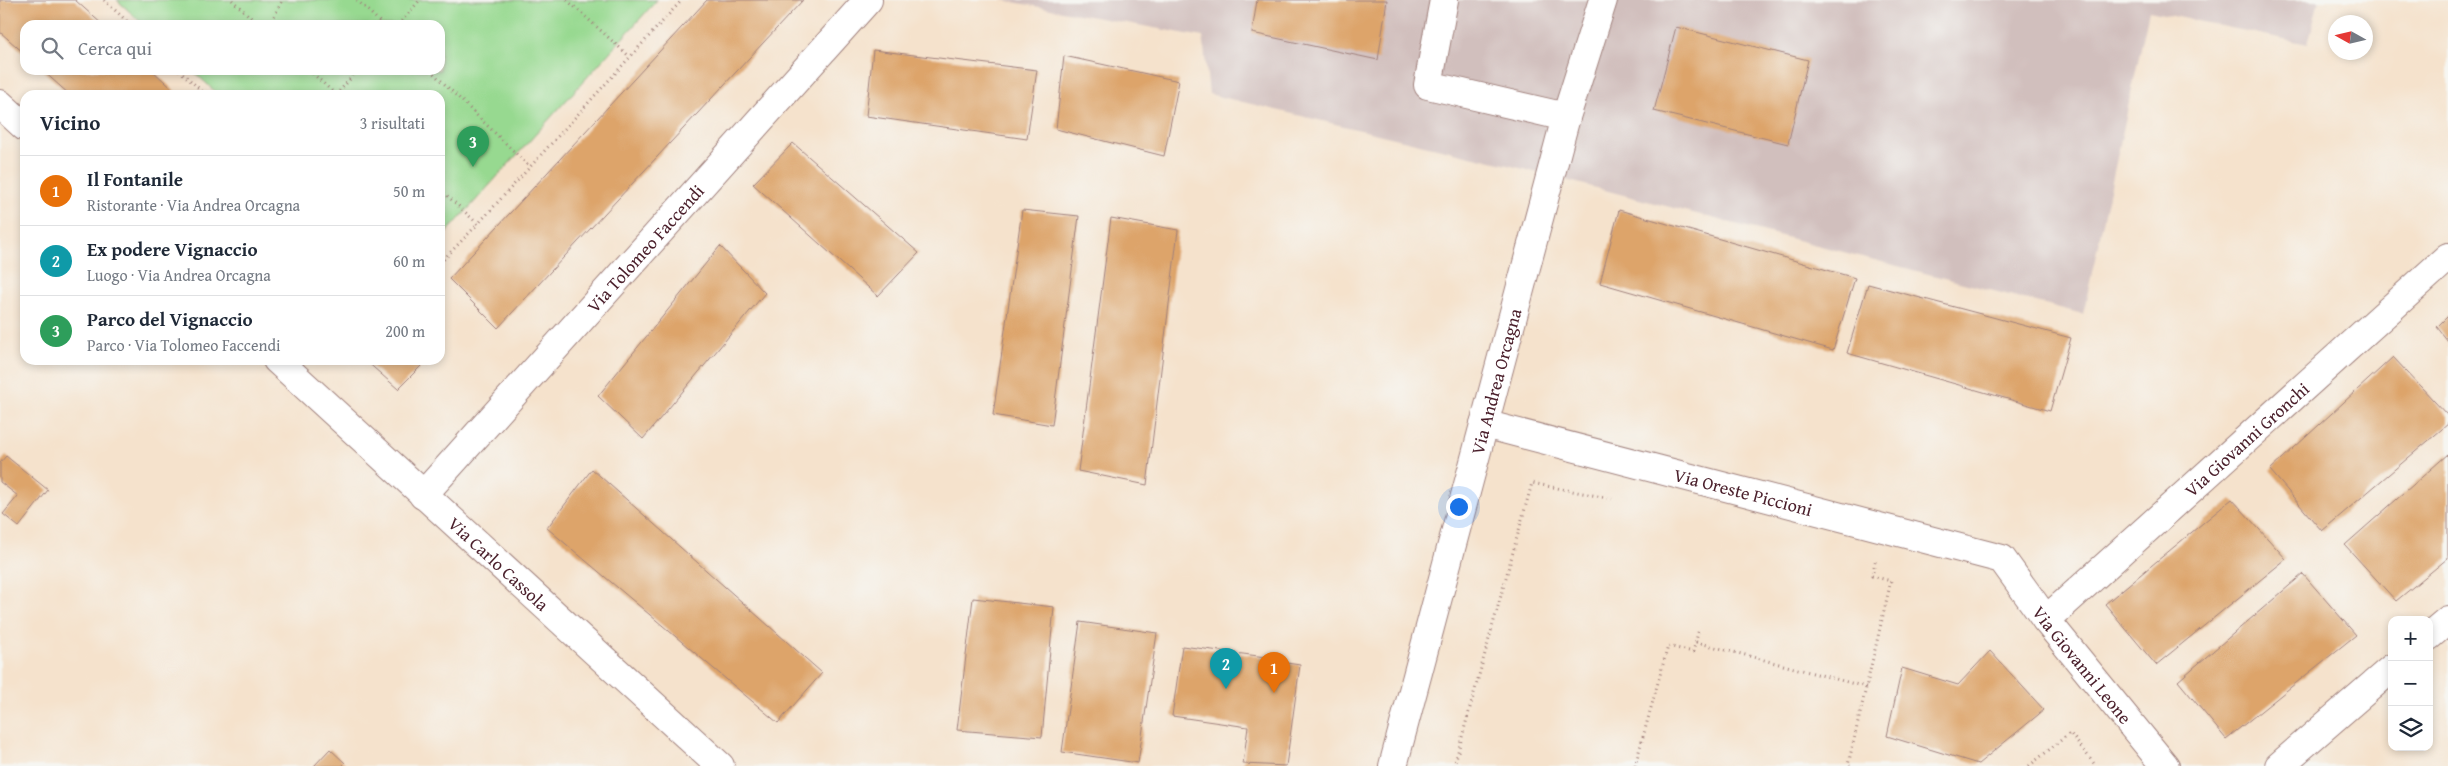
<!DOCTYPE html>
<html lang="it">
<head>
<meta charset="utf-8">
<style>
  body { margin:0; font-family:"Gentium Book Plus",serif; background:#f6f6f7; color:#1f2937 }
  .controls { position:absolute; right:15px; bottom:15px; display:grid; overflow:hidden; border-radius:10px; box-shadow:0 2px 8px #0003 }
  .controls button { width:45px; height:45px; display:grid; place-items:center; padding:0; border:0; border-bottom:1px solid #e0e1e3; background:#fff; color:#1f2937; font:25px sans-serif }
  .compass { position:absolute; left:2328px; top:15px; width:45px; height:45px; border-radius:50%; background:#fff; box-shadow:0 2px 8px #0003; rotate:278deg }
  .you { position:absolute; left:1458px; top:506px; width:18px; height:18px; margin:-12px; border:4px solid #fff; border-radius:50%; background:#1a73e8; box-shadow:0 0 0 8px #1a73e833 }
  .badge { display:grid; place-items:center; width:32px; height:32px; border-radius:50%; background:#0f766e; color:#fff; font-size:16px; font-weight:700 }
  .pin { position:absolute; translate:-50% -41px; filter:drop-shadow(0 1px 2px #0008) }
  .pin::after { content:''; position:absolute; top:26px; width:18px; height:15px; background:inherit; clip-path:polygon(0 0,100% 0,50% 100%) }
  .list { margin:0; padding:0; list-style:none }
  h2 { display:flex; justify-content:space-between; align-items:center; height:65px; margin:0; padding:0 20px; font-size:21px }
  h2 small { font-size:16px; font-weight:400; color:#747a83 }
  .list li { display:grid; grid-template-columns:32px 1fr auto; gap:15px; align-items:center; box-sizing:border-box; height:70px; padding:0 20px; border-top:1px solid #e0e1e3 }
  .list b { display:block; font-size:19px; white-space:nowrap }
  .list p { margin:0; font-size:16px; white-space:nowrap; color:#747a83 }
  .list em { font-size:16px; font-style:normal; color:#747a83 }
  .icon { flex:none; width:28px; height:28px; fill:none; stroke:currentColor; stroke-width:2; stroke-linecap:round; stroke-linejoin:round }
  .map { position:relative; flex:none; width:2448px; height:766px; overflow:hidden }
  .search { position:absolute; background:#fff; box-shadow:0 2px 8px #0003; left:20px; top:20px; width:425px; height:55px; display:flex; align-items:center; gap:12px; box-sizing:border-box; padding:0 18px; border-radius:15px; color:#747a83; font-size:19px }
  .panel { position:absolute; background:#fff; box-shadow:0 2px 8px #0003; left:20px; top:90px; width:425px; height:275px; border-radius:15px }
  .map>svg:first-child { display:block }
  .industrial { fill:#d1bfbd }
  .green { fill:#97d990; stroke:#707c5e }
  .building { fill:#dda46b }
  .lines { fill:none; stroke-linecap:round; stroke-linejoin:round }
  .minor-casing { stroke:#a0807c; stroke-width:30 }
  .path { stroke:#a0807c; stroke-width:3; stroke-dasharray:1 4; stroke-linecap:butt }
  .minor { stroke:#fff; stroke-width:28 }
  .labels { text-anchor:middle; dominant-baseline:central; stroke-width:4; stroke-linejoin:round; paint-order:stroke }
  .street-label { font-size:18px; fill:#4a1f2b; stroke:#f6f6f2 }
</style>
</head>
<body>
<div class="map">
<svg width="2448" height="766" viewBox="0 0 2448 766">
  <rect width="100%" height="100%" fill="#f6f6f2"/>
  <filter id="ink" filterUnits="userSpaceOnUse"><feTurbulence type="fractalNoise" baseFrequency=".02" numOctaves="2"/><feDisplacementMap in="SourceGraphic" scale="10" xChannelSelector="R" yChannelSelector="G"/><feConvolveMatrix kernelMatrix="1 2 1 2 8 2 1 2 1" color-interpolation-filters="sRGB"/></filter>
  <filter id="wash" filterUnits="userSpaceOnUse"><feTurbulence type="fractalNoise" baseFrequency=".0096" numOctaves="4" result="noise"/><feDisplacementMap in="SourceGraphic" scale="20" xChannelSelector="R" yChannelSelector="G"/><feGaussianBlur stdDeviation="1.12" result="paint"/><feColorMatrix in="noise" values="0 0 0 0 0 0 0 0 0 0 0 0 0 0 0 0 0 1.4 0 .05"/><feComposite in="paint" operator="in"/></filter>
  <g filter="url(#wash)">
    <rect width="100%" height="100%" fill="#f5e2cc"/>
    <!-- industrial -->
    <polygon class="industrial" points="1002,0 2319,0 2308,44 2149,11 2083,314 1500,163 1209,94 1203,37"/>
    <!-- green -->
    <polygon class="green" points="117,0 657,0 440,240 440,95 219,95 192,70 440,70 440,25 144,25"/>
    <g id="blocks">
      <!-- building -->
      <g class="building">
        <polygon points="0,0 75,0 103,25 25,25 25,54 0,32"/>
        <polygon points="707,0 803,0 498,328 449,279"/>
        <polygon points="1257,0 1387,0 1378,60 1252,33"/>
        <polygon points="1676,27 1808,60 1788,144 1654,111"/>
        <polygon points="873,50 1037,70 1027,139 866,116"/>
        <polygon points="1064,56 1179,81 1164,156 1056,129"/>
        <polygon points="42,70 152,70 179,95 70,95"/>
        <polygon points="793,143 919,253 878,296 753,184"/>
        <polygon points="1022,210 1079,216 1052,425 993,415"/>
        <polygon points="1619,210 1855,278 1833,350 1600,283"/>
        <polygon points="1111,218 1178,230 1147,485 1078,471"/>
        <polygon points="720,246 765,293 643,439 598,396"/>
        <polygon points="1868,284 2071,338 2050,411 1847,353"/>
        <polygon points="2448,316 2448,341 2437,327"/>
        <polygon points="2393,357 2448,416 2448,424 2322,531 2270,470"/>
        <polygon points="365,360 427,360 398,389"/>
        <polygon points="2448,454 2448,558 2396,601 2345,545"/>
        <polygon points="6,456 48,490 19,527 3,514 18,496 0,482 0,463"/>
        <polygon points="592,469 822,673 778,723 547,528"/>
        <polygon points="2232,499 2286,559 2156,665 2105,604"/>
        <polygon points="2303,574 2356,635 2226,739 2178,681"/>
        <polygon points="973,598 1054,607 1042,737 957,730"/>
        <polygon points="1080,622 1157,633 1138,763 1062,752"/>
        <polygon points="1182,646 1281,659 1280,662 1300,665 1286,766 1243,764 1248,727 1172,716"/>
        <polygon points="1990,651 2044,710 1978,764 1887,736 1902,668 1958,685"/>
        <polygon points="330,749 345,763 342,766 314,766"/>
      </g>
    </g>
  </g>
  <g filter="url(#ink)">
    <use href="#blocks" fill-opacity="0" stroke="#a0807c" stroke-width="1"/>
    <g class="lines">
      <!-- minor casing -->
      <g class="minor-casing">
        <g id="minor">
          <polyline points="1444,0 1428,85 1566,117"/>
          <polyline points="0,104 25,127"/>
          <path id="s1" d="M277 360 720 766"/>
          <path id="s2" d="M1484 424 2002 559 2046 620 2165 766"/>
          <path id="s3" d="M423 495 868 0"/>
          <path id="s4" d="M2046 620 2448 257"/>
          <polyline points="2429,636 2448,620"/>
          <path id="s5" d="M1393 766 1566 117 1603 0"/>
          <polyline points="2279,766 2392,668"/>
        </g>
      </g>
      <!-- path -->
      <g class="path">
        <polyline points="104,0 131,25"/>
        <polyline points="232,0 259,25"/>
        <polyline points="357,0 383,25"/>
        <polyline points="567,0 630,57"/>
        <polyline points="269,25 283,0"/>
        <polyline points="398,25 420,0"/>
        <polyline points="179,70 206,95"/>
        <polyline points="309,70 336,95"/>
        <polyline points="430,70 530,167"/>
        <polyline points="336,95 358,70"/>
        <polyline points="440,189 478,224 682,0"/>
        <polyline points="440,263 478,224"/>
        <polyline points="1696,642 1866,687"/>
        <polyline points="1454,766 1532,483 1612,499"/>
        <polyline points="1635,766 1668,646 1693,652 1699,629"/>
        <polyline points="1850,766 1848,765 1891,581 1872,576 1876,558"/>
        <polyline points="2029,766 2070,733 2096,766"/>
      </g>
      <!-- minor -->
      <use href="#minor" class="minor"/>
    </g>
  </g>
  <g class="labels">
    <!-- street labels -->
    <g class="street-label">
      <text stroke="none"><textPath href="#s3" startOffset="332">Via Tolomeo Faccendi</textPath></text>
      <text stroke="none"><textPath href="#s5" startOffset="398">Via Andrea Orcagna</textPath></text>
      <text stroke="none"><textPath href="#s4" startOffset="270">Via Giovanni Gronchi</textPath></text>
      <text stroke="none"><textPath href="#s2" startOffset="268">Via Oreste Piccioni</textPath></text>
      <text stroke="none"><textPath href="#s1" startOffset="301">Via Carlo Cassola</textPath></text>
      <text stroke="none"><textPath href="#s2" startOffset="668">Via Giovanni Leone</textPath></text>
    </g>
  </g>
</svg>
<div class="controls">
<button>+</button>
<button>−</button>
<button><svg class="icon" aria-label="layers" viewBox="0 0 24 24"><path d="M12 4l9 5-9 5-9-5zM3 14l9 5 9-5"/></svg></button>
</div>
<svg class="compass" viewBox="-18 -18 36 36"><path d="M0-13l5 13h-10z" fill="#e53935"/><path d="M0 13l5-13h-10z" fill="#747a83"/></svg>
<div class="you"></div>
<div class="pin badge" style="left:1274px;top:693px;background:#e8710a">1</div>
<div class="pin badge" style="left:1226px;top:689px;background:#0f9aa8">2</div>
<div class="pin badge" style="left:473px;top:167px;background:#2e9e5b">3</div>
<div class="search"><svg class="icon" aria-label="search" viewBox="0 0 24 24"><circle cx="10" cy="10" r="6"/><path d="M15 15l6 6"/></svg>Cerca qui</div>
<section class="panel">
<h2>Vicino<small>3 risultati</small></h2>
<ul class="list">
<li><span class="badge" style="background:#e8710a">1</span><div><b>Il Fontanile</b><p>Ristorante · Via Andrea Orcagna</p></div><em>50 m</em></li>
<li><span class="badge" style="background:#0f9aa8">2</span><div><b>Ex podere Vignaccio</b><p>Luogo · Via Andrea Orcagna</p></div><em>60 m</em></li>
<li><span class="badge" style="background:#2e9e5b">3</span><div><b>Parco del Vignaccio</b><p>Parco · Via Tolomeo Faccendi</p></div><em>200 m</em></li>
</ul>
</section>
</div>
</body>
</html>
